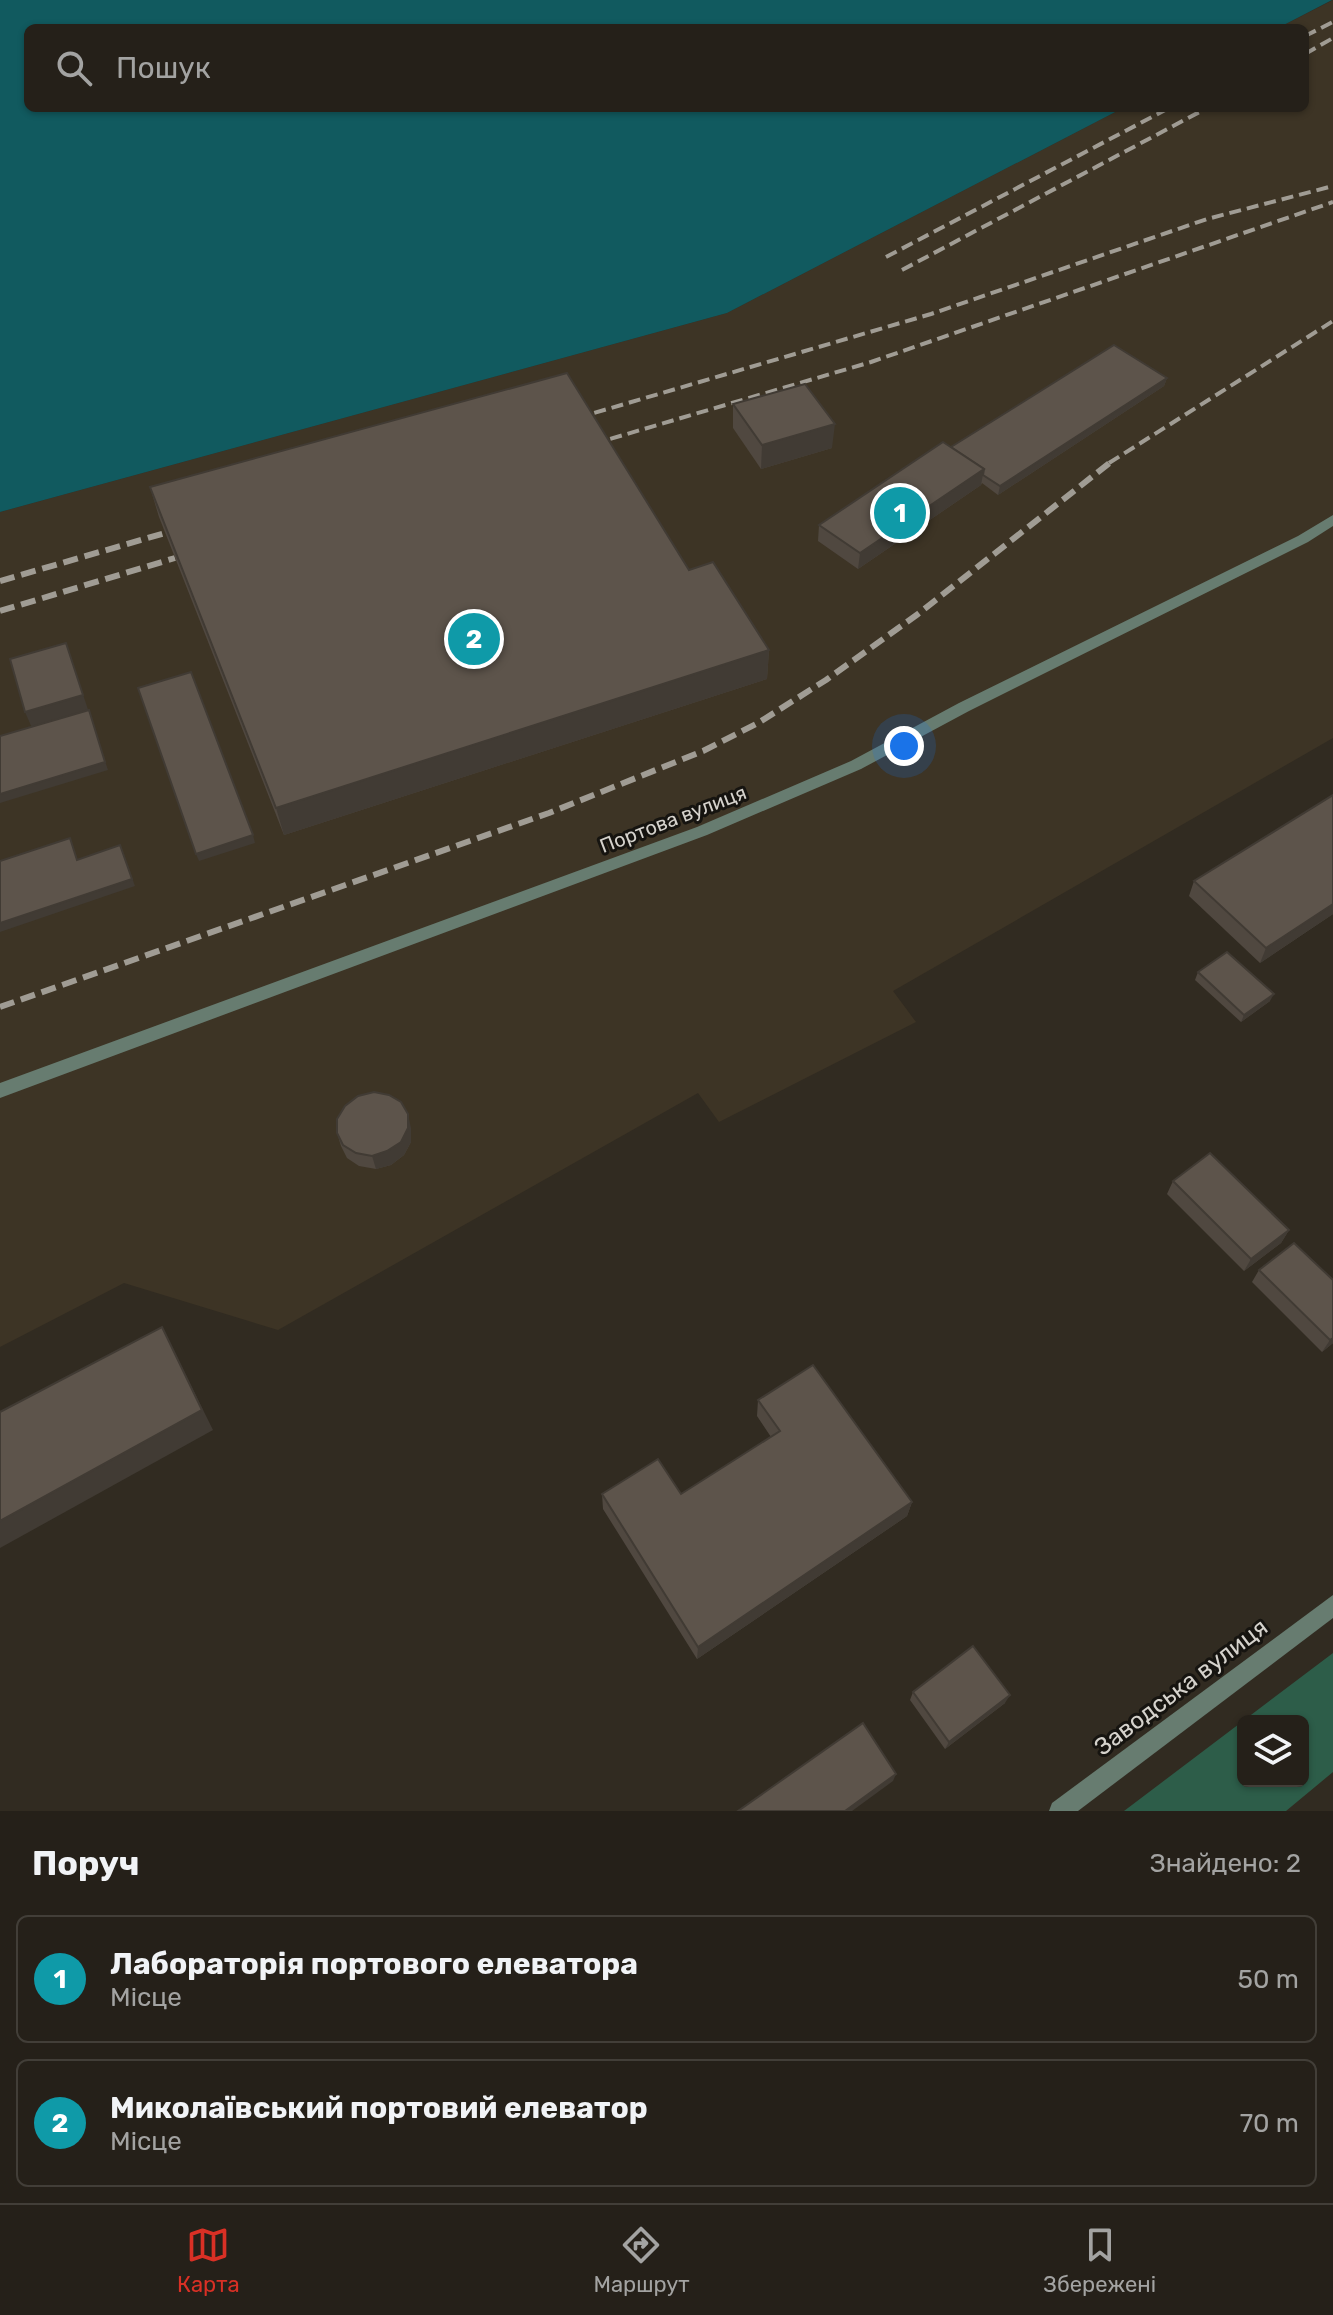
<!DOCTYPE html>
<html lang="uk">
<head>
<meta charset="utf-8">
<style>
  body { margin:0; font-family:Rubik,sans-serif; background:#312d26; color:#f1f3f6 }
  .controls { position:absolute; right:24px; bottom:24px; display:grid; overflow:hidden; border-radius:12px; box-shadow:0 2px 6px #0004 }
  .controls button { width:72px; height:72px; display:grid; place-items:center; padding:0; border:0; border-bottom:2px solid #423e38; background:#252019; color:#f1f3f6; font:40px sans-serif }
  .you { position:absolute; left:904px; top:746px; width:28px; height:28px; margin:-20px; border:6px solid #fff; border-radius:50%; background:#1a73e8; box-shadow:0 0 0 12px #1a73e833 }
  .badge { display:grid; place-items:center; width:52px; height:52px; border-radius:50%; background:#d93025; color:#fff; font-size:26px; font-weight:700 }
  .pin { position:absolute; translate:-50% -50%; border:4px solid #fff; box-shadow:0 2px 8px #0006 }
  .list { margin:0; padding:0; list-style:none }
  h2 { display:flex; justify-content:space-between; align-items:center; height:104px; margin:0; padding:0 32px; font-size:34px }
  h2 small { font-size:26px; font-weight:400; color:#a3a3a2 }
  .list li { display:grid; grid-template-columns:52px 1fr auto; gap:24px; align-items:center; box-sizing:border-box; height:128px; margin:0 16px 16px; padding:0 16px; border:2px solid #423e38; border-radius:12px }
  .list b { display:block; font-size:30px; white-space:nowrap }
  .list p { margin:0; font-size:26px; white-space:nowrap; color:#a3a3a2 }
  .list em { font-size:26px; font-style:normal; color:#a3a3a2 }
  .icon { flex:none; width:44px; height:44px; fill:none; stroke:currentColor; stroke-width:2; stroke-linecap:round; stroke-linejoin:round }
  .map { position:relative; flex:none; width:1333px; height:1811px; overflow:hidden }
  .search { position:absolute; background:#252019; box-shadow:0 2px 6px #0004; left:24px; right:24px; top:24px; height:88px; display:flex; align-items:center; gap:20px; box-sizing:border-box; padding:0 28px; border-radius:12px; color:#a3a3a2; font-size:30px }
  .sheet { height:392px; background:#252019 }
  nav { display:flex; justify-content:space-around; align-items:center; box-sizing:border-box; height:112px; border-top:2px solid #423e38; background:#252019; font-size:22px; color:#a3a3a2 }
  nav a { display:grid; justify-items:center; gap:4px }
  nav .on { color:#d93025 }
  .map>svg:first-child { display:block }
  .built { fill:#3d3425 }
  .green { fill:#2d5d49 }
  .water { fill:#115a5f }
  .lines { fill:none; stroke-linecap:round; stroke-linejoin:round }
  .lane { fill:#677c70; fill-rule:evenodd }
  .street { fill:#677c70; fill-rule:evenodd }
  .rail-far1 { stroke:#a09c94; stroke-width:4; stroke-dasharray:12 6; stroke-linecap:butt }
  .rail { stroke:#a09c94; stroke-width:6; stroke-dasharray:15 7; stroke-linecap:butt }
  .wall { fill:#504840 }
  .shaded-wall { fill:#413b34 }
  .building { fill:#5d544b; stroke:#413b34; stroke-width:2 }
  .labels { text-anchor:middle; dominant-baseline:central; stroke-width:6; stroke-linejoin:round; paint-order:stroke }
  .street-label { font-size:20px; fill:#d5d2cc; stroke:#161410 }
  .near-street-label { font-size:24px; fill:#d5d2cc; stroke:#161410 }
</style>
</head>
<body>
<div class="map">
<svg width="1333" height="1811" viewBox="0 0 1333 1811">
  <rect width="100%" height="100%" fill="#312b21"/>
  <!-- built -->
  <polygon class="built" points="1333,0 1333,738 893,991 916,1022 719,1122 698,1093 278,1330 124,1283 0,1347 0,512 727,313 1123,108 1305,108 1305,28 1278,28"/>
  <!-- green -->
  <polygon class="green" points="1333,1653 1333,1772 1286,1811 1124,1811 1243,1721 1243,1781 1303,1781 1303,1721 1243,1721"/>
  <!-- water -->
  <polygon class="water" points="0,0 1332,0 1278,28 28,28 28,108 1123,108 727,313 0,512"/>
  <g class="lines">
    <!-- lane -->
    <polygon class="lane" points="1333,515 1333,526 1308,542 969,711 861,769 707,835 0,1098 0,1083 697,827 851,761 959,703 1298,536"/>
    <!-- street -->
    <polygon class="street" points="1333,1595 1333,1618 1078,1811 1049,1811 1052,1803"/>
    <!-- rail-far1 -->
    <g class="rail-far1">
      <polyline points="1305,36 1333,22"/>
      <polyline points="1305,54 1333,38"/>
      <polyline points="886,257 1169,108"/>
      <polyline points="902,270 1207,108"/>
      <polyline points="577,418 931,314 1207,219 1333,186"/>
      <polyline points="593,444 871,362 1333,202"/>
      <polyline points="1109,463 1333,321"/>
    </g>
    <!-- rail -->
    <g class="rail">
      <polyline points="0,581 165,533"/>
      <polyline points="0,611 175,558"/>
      <polyline points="0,1007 549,813 703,751 758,723 826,680 918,614 1112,461"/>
    </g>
  </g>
  <!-- wall -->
  <g class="wall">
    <polygon points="1167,378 1164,386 998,495 982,483 981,485 858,569 818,541 819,525 951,447"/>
    <polygon points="733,404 832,448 761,469 733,428"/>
    <polygon points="150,487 689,570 769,650 767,679 284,835 159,517"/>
    <polygon points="1333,795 1333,914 1260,963 1189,896 1194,881"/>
    <polygon points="1198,972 1270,1001 1241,1022 1195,980"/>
    <polygon points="411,1128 411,1142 404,1155 391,1165 376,1169 359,1166 347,1158 341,1146 337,1133"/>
    <polygon points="1173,1181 1289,1230 1281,1243 1244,1271 1167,1194"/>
    <polygon points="1259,1270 1333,1280 1333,1343 1322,1352 1252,1282"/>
    <polygon points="758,1400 912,1502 907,1516 697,1659 603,1509 602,1494 681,1494 771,1437 757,1416"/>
    <polygon points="913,1692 1005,1703 945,1749 910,1700"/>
  </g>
  <!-- shaded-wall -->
  <g class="shaded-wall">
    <polygon points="1167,378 1164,386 998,495 1000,486"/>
    <polygon points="835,424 832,448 761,469 762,445"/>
    <polygon points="984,469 981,485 858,569 860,553"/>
    <polygon points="66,643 108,770 0,803 0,794 35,735 25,712"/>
    <polygon points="769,650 767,679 284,835 276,808"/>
    <polygon points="253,835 255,843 199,861 196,854"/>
    <polygon points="120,845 135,886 0,932 0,923"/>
    <polygon points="1333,904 1333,914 1260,963 1266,948"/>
    <polygon points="1274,994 1270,1001 1241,1022 1244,1015"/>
    <polygon points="408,1114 411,1128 411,1142 404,1155 391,1165 376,1169 372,1156"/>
    <polygon points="1289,1230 1281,1243 1244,1271 1251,1259"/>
    <polygon points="162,1327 213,1430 0,1548 0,1521"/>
    <polygon points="1333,1338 1333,1343 1322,1352 1330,1340"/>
    <polygon points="912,1502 907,1516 697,1659 698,1647"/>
    <polygon points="1010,1695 1005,1703 945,1749 949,1742"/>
    <polygon points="896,1774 893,1781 852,1811 845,1811"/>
  </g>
  <!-- building -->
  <g class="building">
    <polygon points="1114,345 1167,378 1000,486 983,475 984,469 951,447"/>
    <polygon points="567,373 689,570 713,562 769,650 276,808 150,487"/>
    <polygon points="805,384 835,424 762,445 733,404"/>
    <polygon points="943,442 984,469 860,553 819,525"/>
    <polygon points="66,643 83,695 25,712 10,659"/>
    <polygon points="191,672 253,835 196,854 138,688"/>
    <polygon points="89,710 105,762 0,794 0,736"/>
    <polygon points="1333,795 1333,904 1266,948 1194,881"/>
    <polygon points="70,838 77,860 120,845 132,879 0,923 0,861"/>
    <polygon points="1227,952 1274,994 1244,1015 1198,972"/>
    <polygon points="374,1092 389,1095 401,1102 408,1114 408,1128 401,1142 387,1151 372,1156 356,1153 343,1145 337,1133 337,1119 345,1106 358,1096"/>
    <polygon points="1210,1153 1289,1230 1251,1259 1173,1181"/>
    <polygon points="1294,1243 1333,1280 1333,1338 1330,1340 1259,1270"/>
    <polygon points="162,1327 202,1410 0,1521 0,1412"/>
    <polygon points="813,1365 912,1502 698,1647 602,1494 658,1459 681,1494 780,1431 758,1400"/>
    <polygon points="973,1646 1010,1695 949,1742 913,1692"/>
    <polygon points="863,1723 896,1774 845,1811 738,1811"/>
  </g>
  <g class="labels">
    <!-- street labels -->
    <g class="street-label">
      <text transform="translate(673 819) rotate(-21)">Портова вулиця</text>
    </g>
    <!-- near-street labels -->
    <g class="near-street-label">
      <text transform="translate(1181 1687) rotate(-37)">Заводська вулиця</text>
    </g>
  </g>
</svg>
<div class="controls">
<button><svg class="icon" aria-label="layers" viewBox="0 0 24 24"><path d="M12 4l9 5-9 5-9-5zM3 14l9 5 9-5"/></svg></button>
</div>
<div class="you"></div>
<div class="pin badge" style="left:900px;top:513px;background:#0f9aa8">1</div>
<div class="pin badge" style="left:474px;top:639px;background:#0f9aa8">2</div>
<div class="search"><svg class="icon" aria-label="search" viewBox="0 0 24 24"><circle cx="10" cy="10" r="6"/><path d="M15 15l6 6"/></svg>Пошук</div>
</div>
<section class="sheet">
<h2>Поруч<small>Знайдено: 2</small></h2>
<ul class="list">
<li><span class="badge" style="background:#0f9aa8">1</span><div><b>Лабораторія портового елеватора</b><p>Місце</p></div><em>50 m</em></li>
<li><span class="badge" style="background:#0f9aa8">2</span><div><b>Миколаївський портовий елеватор</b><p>Місце</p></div><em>70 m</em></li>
</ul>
</section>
<nav>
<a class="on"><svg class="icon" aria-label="map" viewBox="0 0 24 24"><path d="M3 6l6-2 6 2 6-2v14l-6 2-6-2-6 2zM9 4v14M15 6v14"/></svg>Карта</a>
<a><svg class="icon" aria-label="directions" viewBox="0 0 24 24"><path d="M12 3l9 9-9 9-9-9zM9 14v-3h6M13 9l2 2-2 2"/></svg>Маршрут</a>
<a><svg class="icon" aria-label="saved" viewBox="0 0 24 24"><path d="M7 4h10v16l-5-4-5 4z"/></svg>Збережені</a>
</nav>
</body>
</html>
